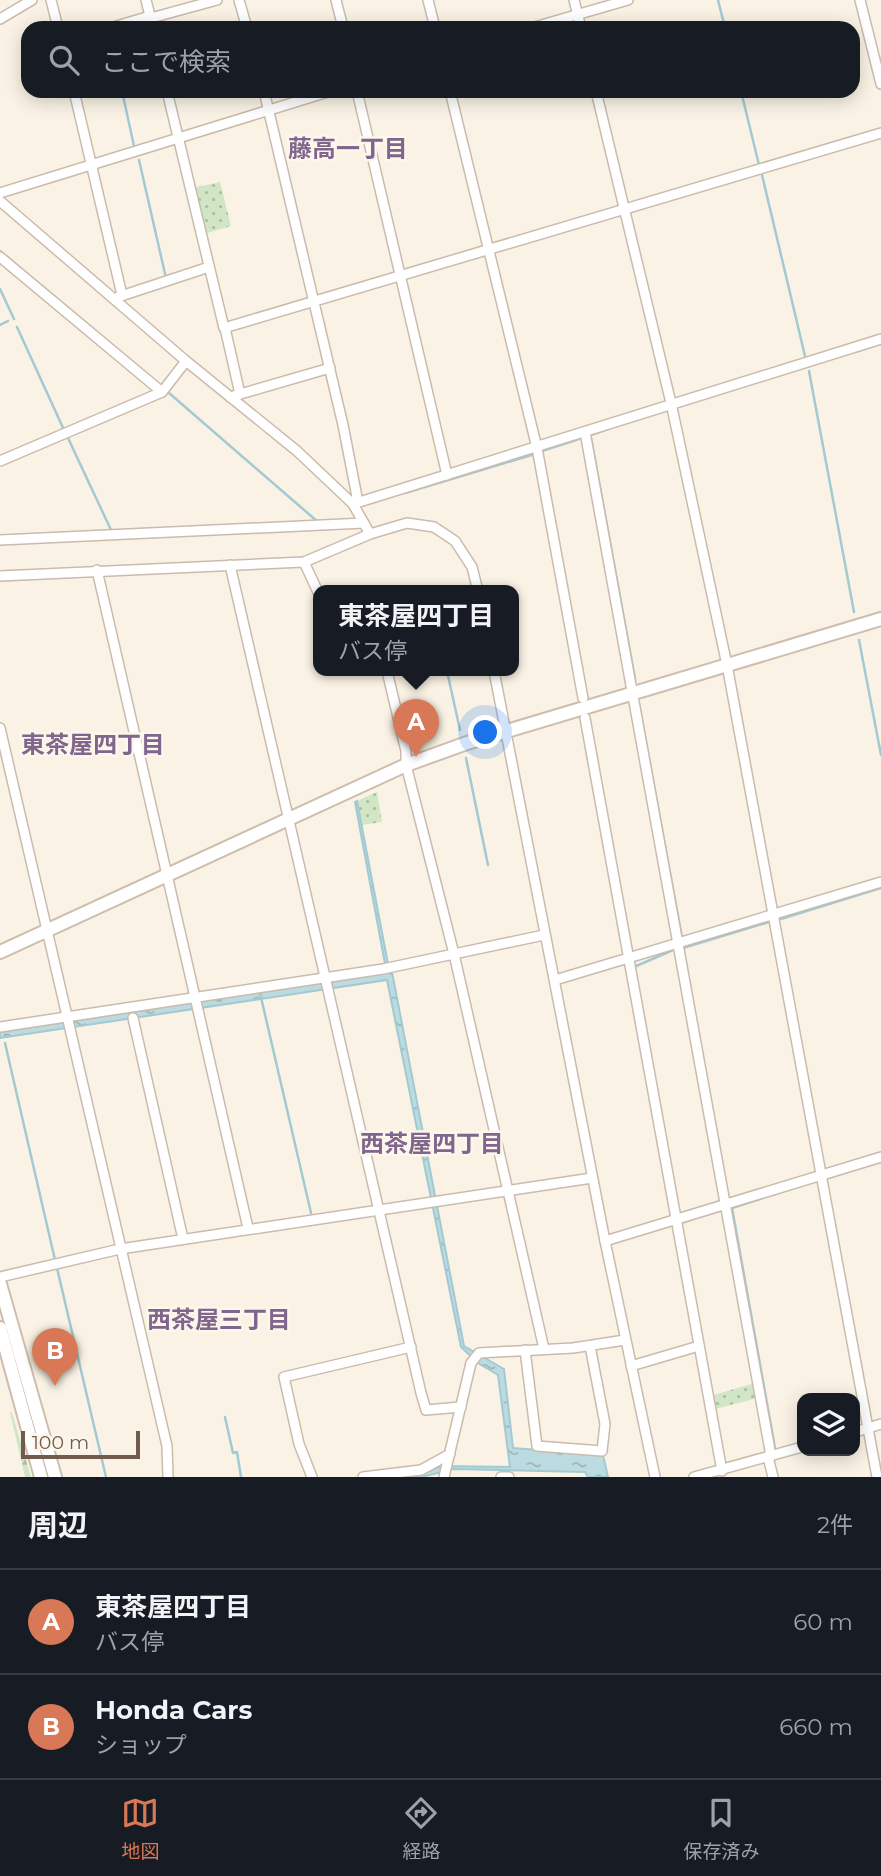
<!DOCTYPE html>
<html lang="ja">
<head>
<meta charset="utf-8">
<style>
  body { margin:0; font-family:Montserrat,"Noto Sans JP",sans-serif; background:#242831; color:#f1f3f6 }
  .controls { position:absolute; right:21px; bottom:21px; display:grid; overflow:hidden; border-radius:14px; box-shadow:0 4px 18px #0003 }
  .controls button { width:63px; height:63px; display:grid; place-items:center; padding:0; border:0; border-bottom:2px solid #363941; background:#171b24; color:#f1f3f6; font:35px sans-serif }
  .scale { position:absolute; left:21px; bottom:18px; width:119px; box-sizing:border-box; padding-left:7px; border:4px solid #705b4d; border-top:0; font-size:19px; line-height:24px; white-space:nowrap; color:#705b4d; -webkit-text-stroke:5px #fdf7eb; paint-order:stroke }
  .you { position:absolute; left:486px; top:733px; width:24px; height:24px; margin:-18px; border:5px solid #fff; border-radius:50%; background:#1a73e8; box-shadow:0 0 0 10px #1a73e833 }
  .badge { display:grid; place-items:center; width:46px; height:46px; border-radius:50%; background:#d87856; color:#fff; font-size:23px; font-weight:700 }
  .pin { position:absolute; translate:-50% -58px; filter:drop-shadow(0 2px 4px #0008) }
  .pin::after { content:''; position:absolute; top:37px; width:24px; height:21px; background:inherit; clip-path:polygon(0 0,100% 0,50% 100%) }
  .popup { position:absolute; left:313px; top:585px; width:206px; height:91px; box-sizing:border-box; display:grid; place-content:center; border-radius:14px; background:#171b24; filter:drop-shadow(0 2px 5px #0005); font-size:23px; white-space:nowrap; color:#9ea1a6 }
  .popup b { font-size:26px; color:#f1f3f6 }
  .popup::after { content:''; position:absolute; left:50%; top:100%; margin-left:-14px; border:14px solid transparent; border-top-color:#171b24 }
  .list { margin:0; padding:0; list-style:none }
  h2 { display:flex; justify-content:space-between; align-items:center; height:91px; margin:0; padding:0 28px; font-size:30px }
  h2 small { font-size:23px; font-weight:400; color:#9ea1a6 }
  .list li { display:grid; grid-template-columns:46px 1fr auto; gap:21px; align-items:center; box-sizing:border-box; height:105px; padding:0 28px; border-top:2px solid #363941 }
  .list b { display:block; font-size:26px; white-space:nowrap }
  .list p { margin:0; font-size:23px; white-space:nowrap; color:#9ea1a6 }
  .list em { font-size:23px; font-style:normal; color:#9ea1a6 }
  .icon { flex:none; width:38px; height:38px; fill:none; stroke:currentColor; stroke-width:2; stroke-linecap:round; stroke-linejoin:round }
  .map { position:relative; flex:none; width:881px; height:1477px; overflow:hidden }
  .search { position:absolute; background:#171b24; box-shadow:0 4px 18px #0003; left:21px; right:21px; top:21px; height:77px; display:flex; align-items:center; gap:18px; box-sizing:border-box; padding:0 24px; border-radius:21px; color:#9ea1a6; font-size:26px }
  .sheet { height:301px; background:#171b24 }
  nav { display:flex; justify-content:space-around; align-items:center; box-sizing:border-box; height:98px; border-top:2px solid #363941; background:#171b24; font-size:19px; color:#9ea1a6 }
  nav a { display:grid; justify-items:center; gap:4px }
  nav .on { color:#d87856 }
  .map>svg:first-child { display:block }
  .grass { fill:url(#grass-dots) }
  .forest { fill:url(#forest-firs) }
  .water { fill:url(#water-ripples); stroke:#a3c9d2; stroke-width:2 }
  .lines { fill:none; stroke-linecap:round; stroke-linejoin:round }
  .stream { stroke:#a3c9d2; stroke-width:2.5 }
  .street-casing { stroke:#cabbad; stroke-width:12 }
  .secondary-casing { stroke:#cfbdad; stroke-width:16 }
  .street { stroke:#fff; stroke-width:9 }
  .secondary { stroke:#fff; stroke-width:12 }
  .labels { text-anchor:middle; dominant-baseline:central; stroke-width:5; stroke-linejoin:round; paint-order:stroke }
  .neighbourhood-label { font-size:24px; font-weight:bold; fill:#80658c; stroke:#fdf7eb }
</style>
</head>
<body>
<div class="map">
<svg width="881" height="1477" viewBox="0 0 881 1477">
  <defs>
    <pattern id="grass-dots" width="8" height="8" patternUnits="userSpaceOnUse" patternTransform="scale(1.75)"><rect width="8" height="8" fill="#d1e6c5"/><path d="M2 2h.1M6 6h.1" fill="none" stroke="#aebda2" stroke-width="1.8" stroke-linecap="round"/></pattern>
    <pattern id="forest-firs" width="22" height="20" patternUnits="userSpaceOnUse" patternTransform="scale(1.75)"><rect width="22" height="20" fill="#d1e6c5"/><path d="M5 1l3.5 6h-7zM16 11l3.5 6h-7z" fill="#aebda2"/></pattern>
    <pattern id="water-ripples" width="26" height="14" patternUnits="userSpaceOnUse" patternTransform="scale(1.75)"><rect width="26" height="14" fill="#bcdbe1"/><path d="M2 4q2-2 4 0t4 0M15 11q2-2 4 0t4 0" fill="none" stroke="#9db5b9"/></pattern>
  </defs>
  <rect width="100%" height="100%" fill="#faf3e5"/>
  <!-- grass -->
  <g class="grass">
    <polygon points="220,182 231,226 204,234 193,188"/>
    <polygon points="377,792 382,822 362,825 357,801"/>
    <polygon points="755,1383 758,1398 715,1409 713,1395"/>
  </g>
  <!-- forest -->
  <polygon class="forest" points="10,1412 12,1413 31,1477 25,1477"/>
  <!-- water -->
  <g class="water">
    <polygon points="357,801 388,964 385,964 355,802"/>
    <polygon points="392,972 464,1346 504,1369 513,1448 603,1455 608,1477 588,1477 585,1472 453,1469 422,1477 400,1477 421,1474 442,1466 510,1467 498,1375 478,1363 461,1347 387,980 0,1038 0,1032"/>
  </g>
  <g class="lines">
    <!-- stream -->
    <g class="stream">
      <polyline points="718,0 725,28"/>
      <polyline points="122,91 134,146"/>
      <polyline points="741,91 759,165"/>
      <polyline points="139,160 166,278"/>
      <polyline points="762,175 805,356"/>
      <polyline points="0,251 97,332"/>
      <polyline points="0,289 14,319"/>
      <polyline points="0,325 8,321"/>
      <polyline points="17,327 64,430"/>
      <polyline points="848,354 881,344"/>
      <polyline points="809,371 854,612"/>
      <polyline points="169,393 318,522"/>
      <polyline points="591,435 608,429"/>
      <polyline points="68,438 111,530"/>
      <polyline points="591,438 635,679"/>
      <polyline points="542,451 579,439"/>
      <polyline points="405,493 535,454"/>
      <polyline points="859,640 881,755"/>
      <polyline points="447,671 460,730"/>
      <polyline points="639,704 682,938"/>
      <polyline points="466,758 488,865"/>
      <polyline points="781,919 881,888"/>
      <polyline points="634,967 673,950"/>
      <polyline points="260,993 311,1213"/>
      <polyline points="5,1043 55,1260"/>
      <polyline points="718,1142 683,948 769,922"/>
      <polyline points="828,1178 881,1162"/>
      <polyline points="681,1223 701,1216"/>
      <polyline points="57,1268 106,1477"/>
      <polyline points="225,1417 233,1453 237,1452 241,1477"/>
      <polyline points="775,1448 732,1208 806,1184"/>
    </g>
    <!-- street casing -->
    <g class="street-casing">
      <g id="street">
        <polyline points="51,0 58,28"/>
        <polyline points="146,0 153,28"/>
        <polyline points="239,0 247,28"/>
        <polyline points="336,0 343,28"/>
        <polyline points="428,0 435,28"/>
        <polyline points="574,0 581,28"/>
        <polyline points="860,0 881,84"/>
        <polyline points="151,18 217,0"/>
        <polyline points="0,19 32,0"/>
        <polyline points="110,28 150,16"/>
        <polyline points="531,28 628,0"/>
        <polyline points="74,91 122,295"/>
        <polyline points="167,91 224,328 881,133"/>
        <polyline points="264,91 343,425 357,497 353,504"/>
        <polyline points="357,91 447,475"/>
        <polyline points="450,91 537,448 583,698"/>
        <polyline points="596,91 671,403 727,665 877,1477"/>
        <polyline points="0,193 331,91"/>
        <polyline points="0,201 186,361 297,451 353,504 370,534"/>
        <polyline points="0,257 162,392"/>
        <polyline points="118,297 209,267"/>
        <polyline points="225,328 240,394"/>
        <polyline points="230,397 330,368"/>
        <polyline points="585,432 771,1456"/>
        <polyline points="0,461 162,392 186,361"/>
        <polyline points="353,504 881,339"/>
        <polyline points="0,540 364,523"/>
        <polyline points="304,562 318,592"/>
        <polyline points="230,565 421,1393 426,1410 461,1407"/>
        <polyline points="97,570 248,1228"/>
        <polyline points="0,576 304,562 370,534 407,523 434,527 455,541 472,567 478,591"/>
        <polyline points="387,671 406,751 406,765 454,954 544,1349"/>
        <polyline points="494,671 605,1241 655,1477"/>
        <polyline points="585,718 722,1471"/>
        <polyline points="0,728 167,1446 168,1477"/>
        <polyline points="555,980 881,882"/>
        <polyline points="133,1018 183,1239"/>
        <polyline points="0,1027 383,969 544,935"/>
        <polyline points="605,1241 881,1157"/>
        <polyline points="0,1277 120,1249 592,1178"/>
        <polyline points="525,1350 537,1446 602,1451 605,1424 590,1346"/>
        <polyline points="631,1366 699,1346"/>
        <polyline points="855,1432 881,1424"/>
        <polyline points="768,1457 773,1477"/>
        <polyline points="312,1477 299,1444 284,1377 411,1347"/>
        <polyline points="363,1477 421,1470 450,1454"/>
        <polyline points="444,1477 471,1363 479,1353 573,1348 625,1340"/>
        <polyline points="501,1477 509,1477"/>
        <polyline points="694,1477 802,1447"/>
      </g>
    </g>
    <!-- secondary casing -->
    <g class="secondary-casing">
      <g id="secondary">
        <polyline points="0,952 406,765 467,743 881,619"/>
        <polyline points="0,1284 55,1477"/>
        <polyline points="0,1328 41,1477"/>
      </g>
    </g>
    <!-- street -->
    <use href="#street" class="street"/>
    <!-- secondary -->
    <use href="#secondary" class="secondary"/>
  </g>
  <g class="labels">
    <!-- neighbourhood labels -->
    <g class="neighbourhood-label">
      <text x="348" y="148">藤高一丁目</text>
      <text x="93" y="744">東茶屋四丁目</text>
      <text x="432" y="1143">西茶屋四丁目</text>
      <text x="219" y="1319">西茶屋三丁目</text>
    </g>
  </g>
</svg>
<div class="controls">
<button><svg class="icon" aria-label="layers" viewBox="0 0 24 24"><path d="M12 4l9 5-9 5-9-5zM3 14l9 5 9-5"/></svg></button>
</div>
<div class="scale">100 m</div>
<div class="you"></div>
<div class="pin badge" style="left:416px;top:757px">A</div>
<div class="popup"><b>東茶屋四丁目</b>バス停</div>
<div class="pin badge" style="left:55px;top:1386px">B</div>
<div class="search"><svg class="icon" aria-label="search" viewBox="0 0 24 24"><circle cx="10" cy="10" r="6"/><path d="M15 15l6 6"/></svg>ここで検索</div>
</div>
<section class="sheet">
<h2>周辺<small>2件</small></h2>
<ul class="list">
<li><span class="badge">A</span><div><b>東茶屋四丁目</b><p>バス停</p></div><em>60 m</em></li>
<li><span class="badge">B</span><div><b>Honda Cars</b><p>ショップ</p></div><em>660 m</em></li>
</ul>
</section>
<nav>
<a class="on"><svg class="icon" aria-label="map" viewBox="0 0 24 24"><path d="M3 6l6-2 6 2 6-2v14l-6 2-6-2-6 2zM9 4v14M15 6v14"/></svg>地図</a>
<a><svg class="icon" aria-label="directions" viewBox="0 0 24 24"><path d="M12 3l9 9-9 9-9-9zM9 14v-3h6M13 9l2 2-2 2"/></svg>経路</a>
<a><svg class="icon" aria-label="saved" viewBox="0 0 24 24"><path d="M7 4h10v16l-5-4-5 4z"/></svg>保存済み</a>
</nav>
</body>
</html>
